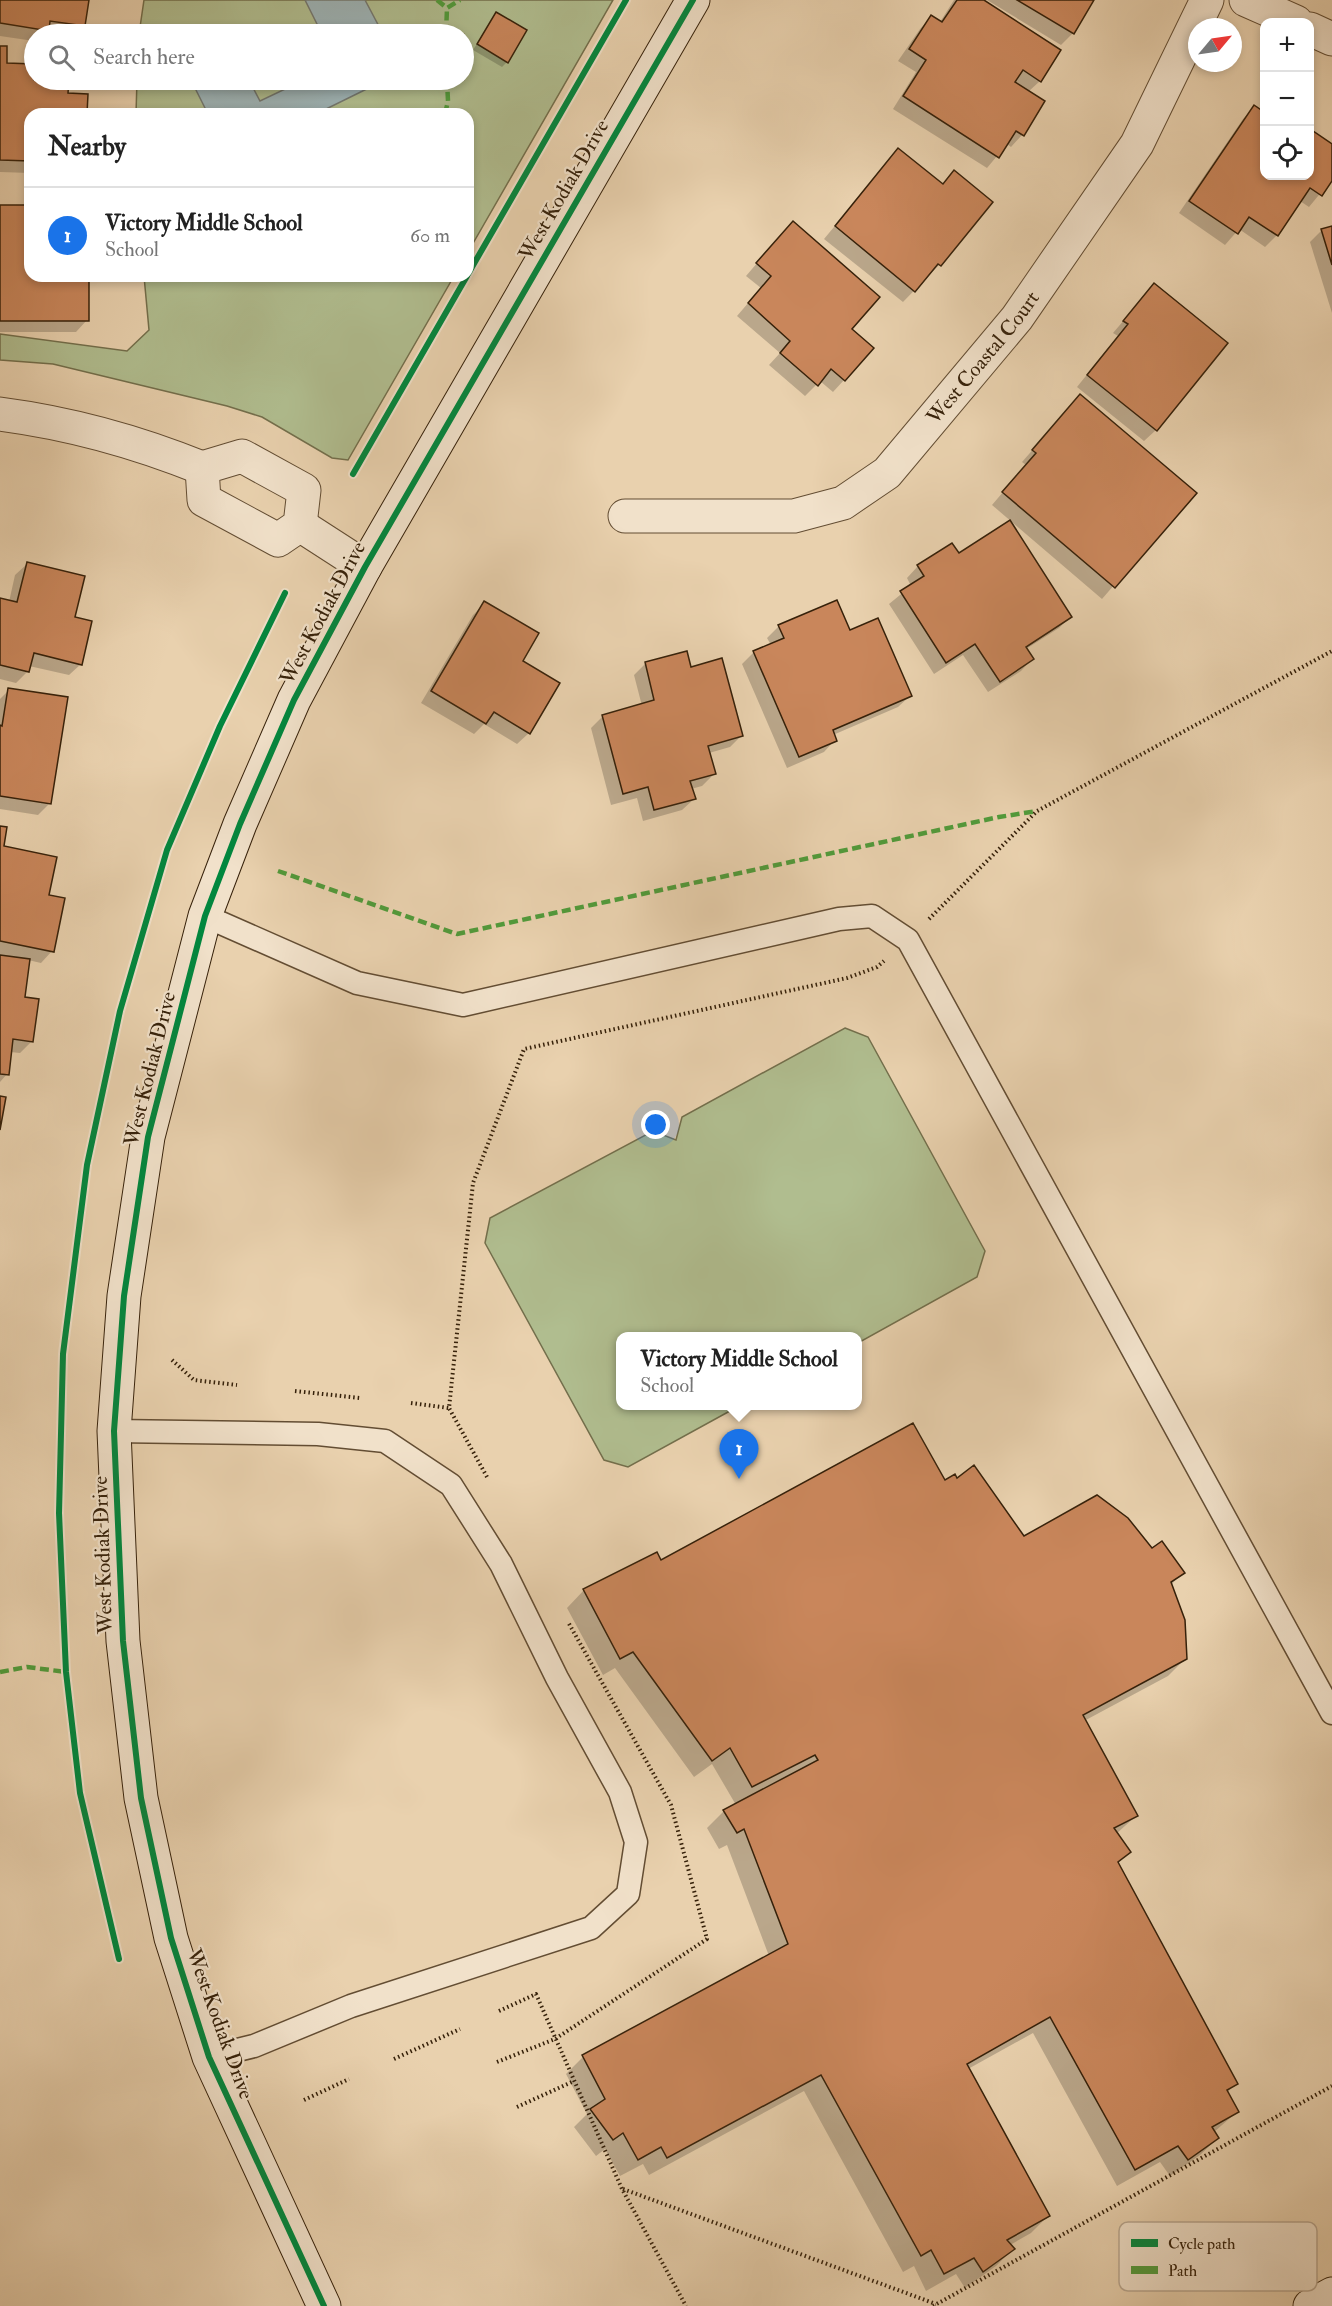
<!DOCTYPE html>
<html lang="en">
<head>
<meta charset="utf-8">
<style>
  body { margin:0; font-family:"IM FELL Double Pica",serif; background:#f2f2f2; color:#222 }
  .controls { position:absolute; right:18px; top:18px; display:grid; overflow:hidden; border-radius:12px; box-shadow:0 3px 9px #0003 }
  .controls button { width:54px; height:54px; display:grid; place-items:center; padding:0; border:0; border-bottom:2px solid #e0e0e0; background:#fff; color:#222; font:30px sans-serif }
  .compass { position:absolute; left:1188px; top:18px; width:54px; height:54px; border-radius:50%; background:#fff; box-shadow:0 3px 9px #0003; rotate:61deg }
  .you { position:absolute; left:656px; top:1125px; width:21px; height:21px; margin:-15px; border:4px solid #fff; border-radius:50%; background:#1a73e8; box-shadow:0 0 0 9px #1a73e833 }
  .badge { display:grid; place-items:center; width:39px; height:39px; border-radius:50%; background:#1a73e8; color:#fff; font-size:20px; font-weight:700 }
  .pin { position:absolute; translate:-50% -50px; filter:drop-shadow(0 2px 3px #0008) }
  .pin::after { content:''; position:absolute; top:32px; width:21px; height:18px; background:inherit; clip-path:polygon(0 0,100% 0,50% 100%) }
  .popup { position:absolute; left:616px; top:1332px; width:246px; height:78px; box-sizing:border-box; display:grid; place-content:center; border-radius:12px; background:#fff; filter:drop-shadow(0 2px 4px #0005); font-size:20px; white-space:nowrap; color:#767676 }
  .popup b { font-size:22px; color:#222 }
  .popup::after { content:''; position:absolute; left:50%; top:100%; margin-left:-12px; border:12px solid transparent; border-top-color:#fff }
  .list { margin:0; padding:0; list-style:none }
  h2 { display:flex; justify-content:space-between; align-items:center; height:78px; margin:0; padding:0 24px; font-size:26px }
  h2 small { font-size:20px; font-weight:400; color:#767676 }
  .list li { display:grid; grid-template-columns:39px 1fr auto; gap:18px; align-items:center; box-sizing:border-box; height:96px; padding:0 24px; border-top:2px solid #e0e0e0 }
  .list b { display:block; font-size:22px; white-space:nowrap }
  .list p { margin:0; font-size:20px; white-space:nowrap; color:#767676 }
  .list em { font-size:20px; font-style:normal; color:#767676 }
  .icon { flex:none; width:33px; height:33px; fill:none; stroke:currentColor; stroke-width:2; stroke-linecap:round; stroke-linejoin:round }
  .map { position:relative; flex:none; width:1332px; height:2306px; overflow:hidden }
  .search { position:absolute; background:#fff; box-shadow:0 3px 9px #0003; left:24px; top:24px; width:450px; height:66px; display:flex; align-items:center; gap:15px; box-sizing:border-box; padding:0 21px; border-radius:33px; color:#767676; font-size:22px }
  .panel { position:absolute; background:#fff; box-shadow:0 3px 9px #0003; left:24px; top:108px; width:450px; height:174px; border-radius:18px }
  .map>svg:first-child { display:block }
  .green { fill:#b0bd8f; stroke:#736f4c; stroke-width:1.5 }
  .water { fill:#9db4b7; stroke:#747972; stroke-width:1.5 }
  .shadow { fill:#0003 }
  .building { fill:#c9865b; stroke:#36210a; stroke-width:1.5 }
  .lines { fill:none; stroke-linecap:round; stroke-linejoin:round }
  .lane-casing { stroke:#634d33; stroke-width:25 }
  .street-casing { stroke:#634d33; stroke-width:35 }
  .secondary-casing { stroke:#36210a; stroke-width:35 }
  .path { stroke:#36210a; stroke-width:4; stroke-dasharray:1.5 3; stroke-linecap:butt }
  .lane { stroke:#f1e1ca; stroke-width:22 }
  .street { stroke:#f1e1ca; stroke-width:33 }
  .secondary { stroke:#f1e1ca; stroke-width:33 }
  .quiet { stroke:#519b3b; stroke-width:4.5; stroke-dasharray:9 4.5; stroke-linecap:butt }
  .cycleway-casing { stroke:#f1e1ca; stroke-width:10 }
  .cycleway { stroke:#00873e; stroke-width:6 }
  .labels { text-anchor:middle; dominant-baseline:central; stroke-width:4.5; stroke-linejoin:round; paint-order:stroke }
  .street-label { font-size:21px; fill:#36210a; stroke:#f1e1ca }
  .key { fill:#f1e1ca; stroke:#b9a790; stroke-width:1.5 }
  .key-label { font-size:16px; fill:#36210a }
</style>
</head>
<body>
<div class="map">
<svg width="1332" height="2306" viewBox="0 0 1332 2306">
  <rect width="100%" height="100%" fill="#e9d1ae"/>
  <filter id="stains"><feTurbulence type="fractalNoise" baseFrequency=".00333" numOctaves="4"/><feColorMatrix values="0 0 0 0 .2 0 0 0 0 .09 0 0 0 0 .02 0 0 0 .5 -.17"/></filter>
  <radialGradient id="worn" r=".72"><stop offset=".6" stop-color="#630" stop-opacity="0"/><stop offset="1" stop-color="#630" stop-opacity=".3"/></radialGradient>
  <!-- green -->
  <g class="green">
    <polygon points="144,0 613,0 468,252 468,114 136,114 137,80 464,80 464,34 139,34"/>
    <polygon points="144,276 454,276 348,460 332,458 262,417 227,406 53,364 0,360 0,334 127,351 149,330"/>
    <polygon points="845,1028 868,1037 985,1251 977,1277 858,1343 858,1336 620,1336 620,1406 739,1406 628,1467 604,1460 485,1243 490,1218 653,1131 676,1140 682,1117"/>
  </g>
  <!-- water -->
  <g class="water">
    <polygon points="305,0 365,0 383,34 322,34"/>
    <polygon points="191,80 249,80 260,101 304,80 385,80 316,114 208,114"/>
  </g>
  <!-- shadow -->
  <g class="shadow">
    <polygon points="0,0 87,0 84,25 74,34 34,34 34,41 0,36"/>
    <polygon points="954,0 981,0 1040,81 1028,92 1043,102 1022,135 1011,147 1007,144 987,168 893,109 916,72 898,61 920,29 931,17 940,22"/>
    <polygon points="987,0 1093,0 1073,33 1061,45"/>
    <polygon points="496,14 507,62 502,67 473,50"/>
    <polygon points="0,48 5,64 34,66 34,80 67,80 67,94 86,114 30,114 30,173 0,172"/>
    <polygon points="1254,107 1264,114 1264,176 1310,176 1310,131 1332,146 1332,179 1309,207 1300,201 1277,235 1265,247 1239,229 1225,245 1179,213 1243,119"/>
    <polygon points="898,150 942,185 954,172 990,202 939,265 903,302 824,239"/>
    <polygon points="30,206 30,276 87,276 87,320 76,332 0,332 0,207"/>
    <polygon points="1332,227 1332,313 1310,242 1321,231"/>
    <polygon points="782,234 850,329 844,380 833,392 820,381 805,396 769,365 780,353 737,316 761,288 746,276"/>
    <polygon points="1154,285 1156,430 1144,441 1077,387 1118,336 1113,333"/>
    <polygon points="1080,396 1194,493 1102,599 992,505 1026,465 1022,462"/>
    <polygon points="27,564 73,618 81,664 69,675 29,666 28,671 16,683 0,679 0,600 9,602 15,575"/>
    <polygon points="918,566 1070,617 1059,628 1026,649 1032,659 1021,671 988,692 963,655 934,674 889,604 911,586 907,578"/>
    <polygon points="485,603 521,661 529,733 517,744 484,724 474,734 421,703 473,615"/>
    <polygon points="779,626 850,632 910,696 898,707 833,735 835,740 824,752 787,768 742,664 754,652 771,645 767,638"/>
    <polygon points="645,664 690,668 741,736 730,747 709,753 714,774 702,786 691,789 694,799 682,810 643,821 637,798 611,805 591,728 603,716 642,706 634,675"/>
    <polygon points="9,690 50,803 38,815 0,809 0,699"/>
    <polygon points="0,827 2,847 47,896 52,951 41,963 28,960 23,998 32,1041 20,1053 10,1052 7,1074 0,1082"/>
    <polygon points="945,1482 1024,1538 1152,1550 1183,1572 1171,1585 1186,1658 1168,1676 1084,1721 1136,1816 1116,1834 1129,1852 1117,1864 1236,2083 1227,2093 1237,2112 1214,2132 1218,2138 1200,2155 1170,2176 1160,2162 1117,2186 1033,2033 968,2069 1048,2216 1031,2233 1010,2245 1013,2249 996,2266 965,2288 956,2274 926,2291 914,2266 903,2272 804,2091 649,2175 643,2164 620,2176 605,2149 596,2156 574,2127 587,2114 566,2074 583,2057 769,1956 727,1845 719,1849 707,1828 724,1811 736,1805 712,1764 694,1777 615,1668 603,1675 567,1608 584,1590 660,1562"/>
  </g>
  <!-- building -->
  <g class="building">
    <polygon points="0,0 89,0 85,26 50,21 49,31 0,23"/>
    <polygon points="957,0 984,0 1061,50 1041,82 1023,70 1015,82 1045,101 1024,136 1016,131 999,158 903,96 926,60 909,49 931,15 942,22"/>
    <polygon points="1017,0 1094,0 1074,34"/>
    <polygon points="496,12 527,30 508,63 477,44"/>
    <polygon points="0,46 7,46 7,63 34,64 34,80 69,80 68,93 88,94 87,114 30,114 30,161 0,160"/>
    <polygon points="1254,105 1264,112 1264,176 1310,176 1310,129 1332,144 1332,181 1322,196 1310,188 1278,236 1249,217 1238,234 1189,201"/>
    <polygon points="898,148 943,184 954,170 993,202 941,266 938,264 915,292 835,226"/>
    <polygon points="0,205 30,205 30,276 89,276 89,321 0,321"/>
    <polygon points="793,221 880,297 852,329 874,348 845,381 831,369 818,386 780,353 790,341 748,303 771,276 756,263"/>
    <polygon points="1332,226 1332,265 1321,229"/>
    <polygon points="1154,283 1228,343 1157,431 1087,375 1128,324 1123,321"/>
    <polygon points="1080,394 1197,493 1115,588 1002,492 1036,453 1032,450"/>
    <polygon points="1010,520 1072,617 1026,647 1034,659 1000,682 975,644 946,663 900,591 924,576 917,565 952,543 959,553"/>
    <polygon points="27,562 85,576 75,617 92,621 82,665 34,653 29,672 0,665 0,598 17,602"/>
    <polygon points="837,600 850,630 878,618 912,696 833,730 837,741 799,757 753,651 784,638 778,625"/>
    <polygon points="484,601 539,633 523,661 560,683 530,734 494,712 486,724 431,691"/>
    <polygon points="687,651 691,667 722,658 743,736 708,746 716,774 690,781 696,799 654,810 648,787 623,794 602,715 654,700 645,662"/>
    <polygon points="8,688 68,697 51,804 0,796 0,725 2,726"/>
    <polygon points="0,826 7,827 4,846 57,857 49,895 65,898 54,952 0,941"/>
    <polygon points="0,955 30,959 25,997 39,999 33,1042 13,1039 9,1075 0,1074"/>
    <polygon points="0,1096 6,1097 0,1130"/>
    <polygon points="913,1423 945,1480 955,1474 957,1478 974,1465 1024,1536 1097,1495 1128,1518 1152,1548 1162,1541 1185,1573 1171,1582 1185,1620 1187,1659 1083,1715 1138,1816 1114,1828 1131,1852 1118,1862 1238,2084 1227,2090 1239,2112 1212,2127 1219,2138 1188,2160 1178,2146 1135,2170 1050,2017 967,2064 1050,2216 1007,2240 1015,2249 983,2272 974,2258 944,2274 931,2250 921,2256 821,2075 667,2158 661,2147 638,2160 623,2133 613,2140 590,2109 605,2099 582,2055 788,1944 744,1829 737,1833 723,1810 818,1760 815,1755 752,1787 730,1748 712,1761 633,1652 620,1659 583,1589 657,1552 661,1560"/>
  </g>
  <g class="lines">
    <!-- lane casing -->
    <g class="lane-casing">
      <g id="lane">
        <polyline points="205,916 357,983 463,1005 839,919 872,916 908,940 1332,1713"/>
        <polyline points="114,1431 318,1434 385,1441 451,1485 501,1564 557,1678 620,1792 636,1842 628,1894 591,1928 351,2006 254,2046 209,2057"/>
      </g>
    </g>
    <!-- street casing -->
    <g class="street-casing">
      <g id="street">
        <polyline points="1246,0 1296,22"/>
        <polyline points="1310,29 1332,39"/>
        <path d="M0 414C69 423 138 442 202 468"/>
        <polygon points="242,456 304,490 300,525 278,540 204,500 202,468"/>
        <path id="s1" d="M625 516H794L843 503 887 473 1017 318 1137 144 1207 0"/>
        <polyline points="300,525 365,567"/>
      </g>
    </g>
    <!-- secondary casing -->
    <g class="secondary-casing">
      <g id="secondary">
        <polyline points="324,2306 209,2057 171,1938 141,1798 123,1641 114,1431 124,1296 148,1137 205,916 240,824 294,700 365,567 693,0"/>
        <polyline points="1310,2306 1332,2294"/>
      </g>
    </g>
    <!-- path -->
    <g class="path">
      <polyline points="929,919 1037,811 1332,651"/>
      <polyline points="172,1360 194,1380 237,1385"/>
      <polyline points="295,1391 360,1398"/>
      <polyline points="411,1403 449,1408"/>
      <polyline points="487,1477 449,1408 473,1183 524,1049 847,978 877,967 884,961"/>
      <polyline points="499,2011 536,1994 622,2189 686,2306"/>
      <polyline points="394,2059 460,2029"/>
      <polyline points="497,2062 555,2039 707,1939 671,1805 568,1622"/>
      <polyline points="304,2100 349,2079"/>
      <polyline points="517,2107 574,2081"/>
      <polyline points="623,2189 936,2304"/>
      <polyline points="933,2306 1332,2086"/>
    </g>
    <!-- lane -->
    <use href="#lane" class="lane"/>
    <!-- street -->
    <use href="#street" class="street"/>
    <!-- secondary -->
    <use href="#secondary" class="secondary"/>
    <!-- quiet -->
    <g class="quiet">
      <polyline points="437,0 447,8 460,0"/>
      <polyline points="446,34 447,8"/>
      <polyline points="445,114 448,101 447,80"/>
      <polyline points="278,871 457,934 999,817 1037,811"/>
      <polyline points="0,1672 27,1667 66,1672"/>
    </g>
    <!-- cycleway casing -->
    <g class="cycleway-casing">
      <g id="cycleway">
        <polyline points="468,274 626,0"/>
        <polyline points="353,474 467,276"/>
        <polyline points="119,1959 80,1793 66,1672 59,1513 63,1354 87,1165 120,1011 167,850 220,726 285,593"/>
        <polyline points="324,2306 209,2057 171,1938 141,1798 123,1641 114,1431 124,1296 148,1137 205,916 240,824 294,700 365,567 693,0"/>
      </g>
    </g>
    <!-- cycleway -->
    <use href="#cycleway" class="cycleway"/>
  </g>
  <g class="labels">
    <!-- street labels -->
    <g class="street-label">
      <text transform="translate(564 190) rotate(-60)">West Kodiak Drive</text>
      <text stroke="none"><textPath href="#s1" startOffset="423">West Coastal Court</textPath></text>
      <text transform="translate(323 613) rotate(-62)">West Kodiak Drive</text>
      <text transform="translate(150 1069) rotate(-76)">West Kodiak Drive</text>
      <text transform="translate(103 1555) rotate(-92)">West Kodiak Drive</text>
      <text transform="translate(220 2024) rotate(70)">West Kodiak Drive</text>
    </g>
  </g>
  <!-- legend -->
  <rect x="1119" y="2222" width="198" height="69" rx="9" class="key"/>
  <rect x="1131" y="2239" width="27" height="8" fill="#00873e"/>
  <rect x="1131" y="2266" width="27" height="8" fill="#519b3b"/>
  <g class="key-label">
    <text x="1168" y="2249">Cycle path</text>
    <text x="1168" y="2276">Path</text>
  </g>
  <rect width="100%" height="100%" filter="url(#stains)"/>
  <rect width="100%" height="100%" fill="url(#worn)"/>
</svg>
<div class="controls">
<button>+</button>
<button>−</button>
<button><svg class="icon" aria-label="locate" viewBox="0 0 24 24"><circle cx="12" cy="12" r="6"/><path d="M12 2v4M12 18v4M2 12h4M18 12h4"/></svg></button>
</div>
<svg class="compass" viewBox="-18 -18 36 36"><path d="M0-13l5 13h-10z" fill="#e53935"/><path d="M0 13l5-13h-10z" fill="#767676"/></svg>
<div class="you"></div>
<div class="pin badge" style="left:739px;top:1479px">1</div>
<div class="popup"><b>Victory Middle School</b>School</div>
<div class="search"><svg class="icon" aria-label="search" viewBox="0 0 24 24"><circle cx="10" cy="10" r="6"/><path d="M15 15l6 6"/></svg>Search here</div>
<section class="panel">
<h2>Nearby<small></small></h2>
<ul class="list">
<li><span class="badge">1</span><div><b>Victory Middle School</b><p>School</p></div><em>60 m</em></li>
</ul>
</section>
</div>
</body>
</html>
